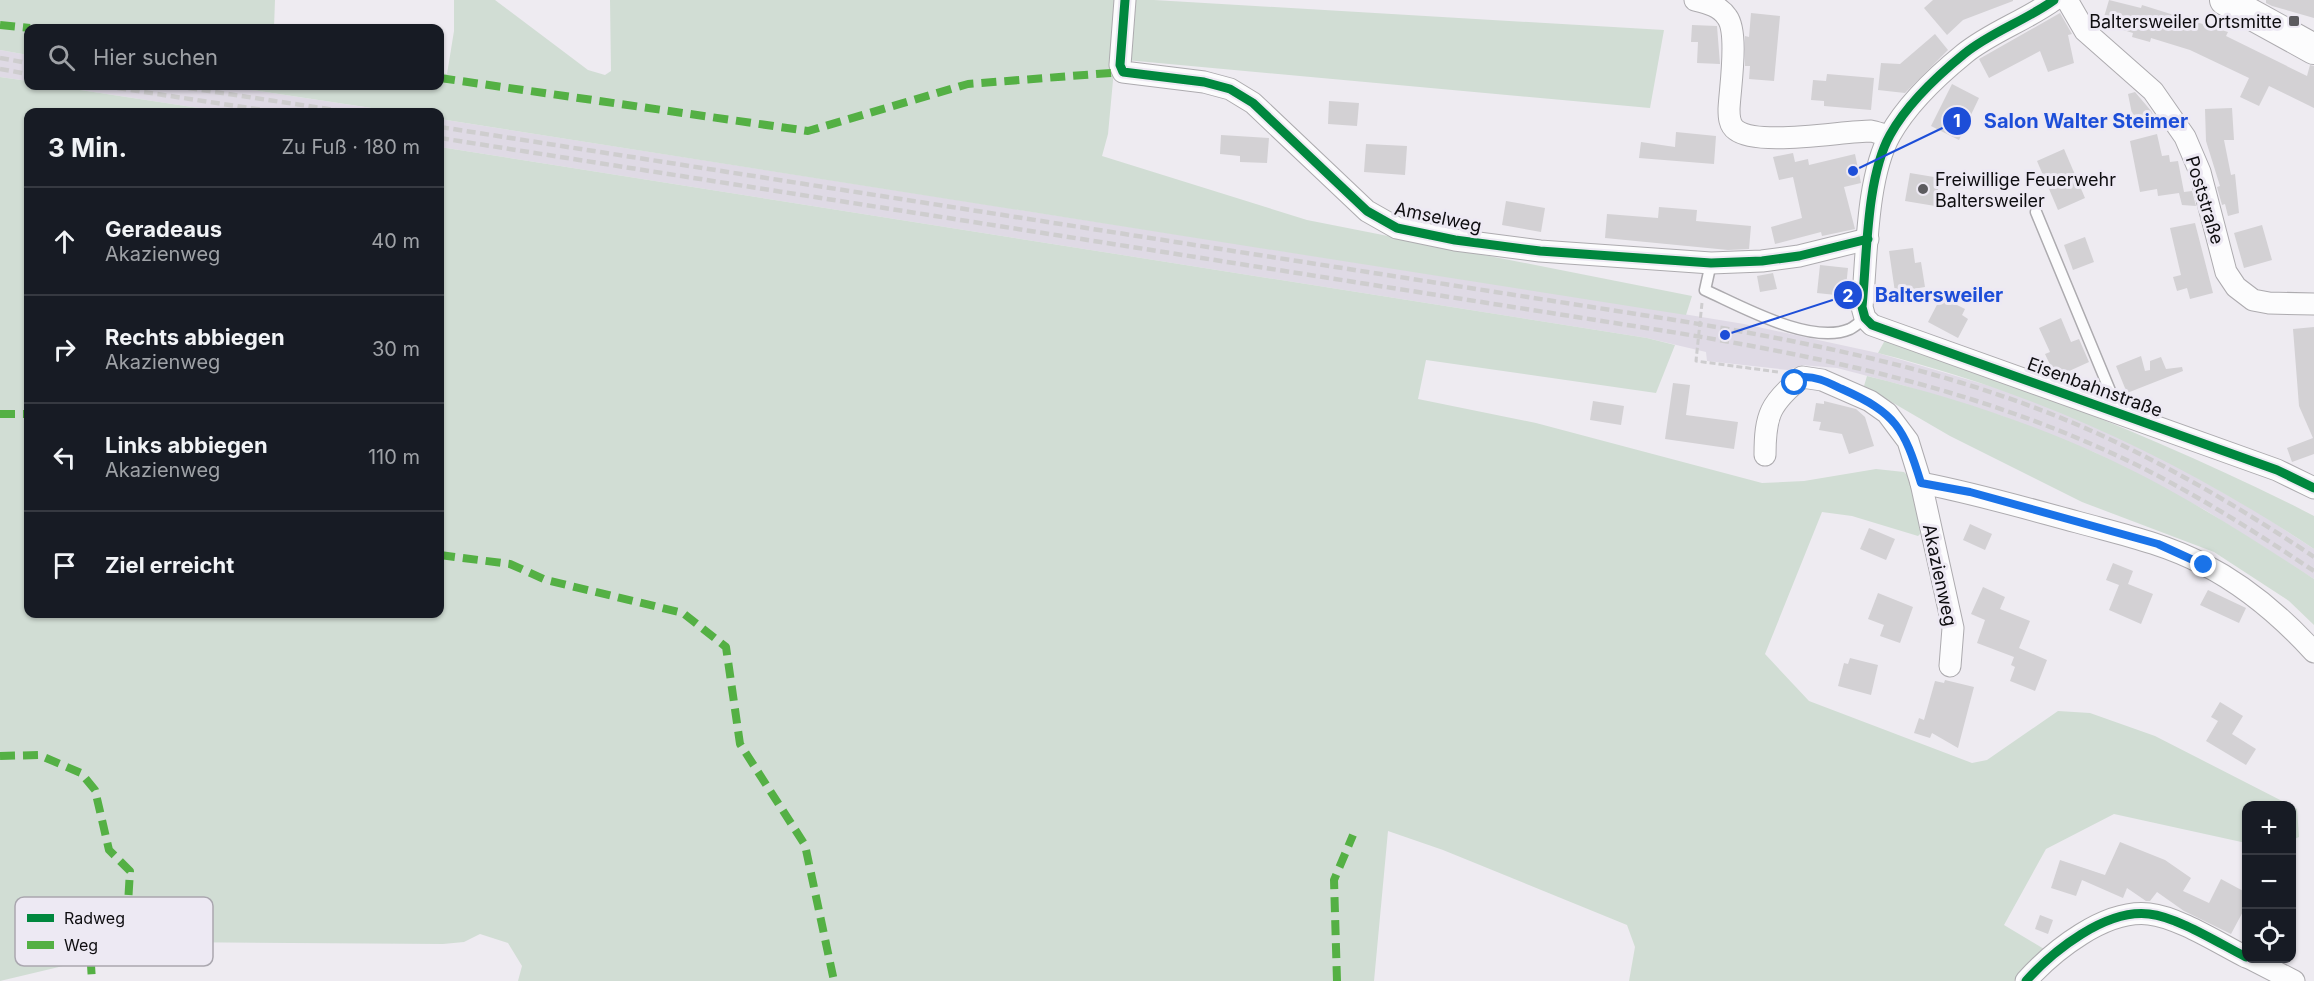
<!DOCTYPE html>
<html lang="de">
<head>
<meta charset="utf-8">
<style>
  body { margin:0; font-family:Inter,sans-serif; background:#20242c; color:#f1f3f6 }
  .controls { position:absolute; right:18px; bottom:18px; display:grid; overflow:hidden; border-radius:12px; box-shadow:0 2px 4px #0004 }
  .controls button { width:54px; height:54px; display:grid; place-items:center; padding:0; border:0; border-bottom:2px solid #363941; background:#171b24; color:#f1f3f6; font:30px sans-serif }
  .stop { position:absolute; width:18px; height:18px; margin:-14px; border:4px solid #1a73e8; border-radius:50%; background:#fff }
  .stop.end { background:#1a73e8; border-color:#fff; box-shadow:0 2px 6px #0008 }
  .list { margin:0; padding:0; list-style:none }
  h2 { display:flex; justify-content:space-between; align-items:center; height:78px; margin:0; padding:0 24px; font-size:26px }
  h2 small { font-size:20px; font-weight:400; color:#9ea1a6 }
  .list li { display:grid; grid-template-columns:39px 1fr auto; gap:18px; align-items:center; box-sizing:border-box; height:108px; padding:0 24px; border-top:2px solid #363941 }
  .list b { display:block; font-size:22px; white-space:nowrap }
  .list p { margin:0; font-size:20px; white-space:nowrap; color:#9ea1a6 }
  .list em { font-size:20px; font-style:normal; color:#9ea1a6 }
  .icon { flex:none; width:33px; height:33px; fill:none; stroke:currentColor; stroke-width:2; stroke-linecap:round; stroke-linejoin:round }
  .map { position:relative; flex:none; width:2314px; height:981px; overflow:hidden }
  .search { position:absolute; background:#171b24; box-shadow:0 2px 4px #0004; left:24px; top:24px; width:420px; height:66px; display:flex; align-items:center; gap:15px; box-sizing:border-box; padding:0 21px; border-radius:12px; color:#9ea1a6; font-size:22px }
  .panel { position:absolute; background:#171b24; box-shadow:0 2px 4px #0004; left:24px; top:108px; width:420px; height:510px; border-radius:12px }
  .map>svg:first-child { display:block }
  .built { fill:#dfdae5 }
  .green { fill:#d1ddd4 }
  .building { fill:#d3d1d4 }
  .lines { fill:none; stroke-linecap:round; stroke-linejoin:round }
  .service-casing { stroke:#adabaf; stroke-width:13 }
  .minor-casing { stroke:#adabaf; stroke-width:23 }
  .secondary-casing { stroke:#adabaf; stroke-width:32 }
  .path { stroke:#cecdcf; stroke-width:3; stroke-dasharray:6 3; stroke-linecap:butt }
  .service { stroke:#fcfcfd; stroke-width:10 }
  .minor { stroke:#fcfcfd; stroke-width:21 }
  .secondary { stroke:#fcfcfd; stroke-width:30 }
  .rail { stroke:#cecdce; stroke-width:4.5; stroke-dasharray:9 4.5; stroke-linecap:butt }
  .quiet { stroke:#54b044; stroke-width:8; stroke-dasharray:15 8; stroke-linecap:butt }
  .cycleway-casing { stroke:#ede9f3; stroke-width:13 }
  .cycleway { stroke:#00873e; stroke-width:9 }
  .route { stroke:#1a73e8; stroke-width:8 }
  .poi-dot { fill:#5c5b5f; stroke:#ede9f3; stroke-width:2 }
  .labels { text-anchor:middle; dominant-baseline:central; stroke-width:6; stroke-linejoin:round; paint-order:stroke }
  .poi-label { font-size:18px; fill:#0e0d10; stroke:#ede9f3; text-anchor:end }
  .street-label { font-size:18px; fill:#0e0d10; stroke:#ede9f3 }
  .key { fill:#ede9f3; stroke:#aaa7af; stroke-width:1.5 }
  .key-label { font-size:16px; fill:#0e0d10 }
  .leader { fill:none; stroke:#1d4ed8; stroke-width:2 }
  .callout-dot { fill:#1d4ed8; stroke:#ede9f3; stroke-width:2 }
  .mark-label { font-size:18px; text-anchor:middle; font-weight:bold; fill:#fff }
  .callout-label { font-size:20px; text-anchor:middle; font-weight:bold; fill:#1d4ed8; stroke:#ede9f3; stroke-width:6; stroke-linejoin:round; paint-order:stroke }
</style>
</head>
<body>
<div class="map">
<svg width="2314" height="981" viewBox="0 0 2314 981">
  <rect width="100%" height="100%" fill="#eeebf1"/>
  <!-- built -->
  <g class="built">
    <polygon points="0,50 28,55 28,81 0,77"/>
    <polygon points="54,86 225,86 398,112 225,112"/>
    <polygon points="440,119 1653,309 1744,324 1878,353 2010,392 2106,430 2172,463 2262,515 2314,549 2314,579 2205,510 2096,453 2002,416 1902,385 1837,368 1802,365 1788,370 1707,361 1706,352 1647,338 440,147"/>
  </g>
  <!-- green -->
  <g class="green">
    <polygon points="0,0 275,0 274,28 28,28 28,55 0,50"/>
    <polygon points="454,0 495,0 588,70 605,75 611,71 610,0 1154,0 1664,30 1650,108 1115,59 1108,134 1102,156 1307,220 1692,296 1686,315 440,119 440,112 398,112 225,86 440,86 440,73 447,74 454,31"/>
    <polygon points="0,77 28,81 28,86 54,86 225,112 28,112 28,614 440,614 440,147 1647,338 1675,345 1656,393 1426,360 1418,399 1536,423 1762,483 1804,481 1876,469 1904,472 1909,477 1921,533 1918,536 1852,516 1822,512 1765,654 1809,701 1972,763 1987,760 2058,711 2090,713 2155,736 2290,805 2246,806 2246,843 2114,814 2046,849 2004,925 2044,949 2014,981 1629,981 1635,947 1627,925 1443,850 1388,831 1374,981 518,981 522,966 508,943 480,934 464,942 443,944 164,942 0,981"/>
    <path d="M1895 338C2037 393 2179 446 2314 516V549C2175 457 2039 394 1878 353L1884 342Z"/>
    <path d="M1867 376C1945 395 2023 420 2096 453 2173 488 2244 533 2314 579V625L2289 601 2214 552 2082 502 1950 436 1864 386Z"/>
    <polygon points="2292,806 2297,809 2299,837 2292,840"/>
  </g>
  <!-- building -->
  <g class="building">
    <polygon points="1933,0 2013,0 2013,1 1963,20 1947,35 1924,8"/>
    <polygon points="2109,0 2141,8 2142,5 2228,32 2226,36 2307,76 2310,65 2314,66 2314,108 2269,86 2259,106 2240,97 2249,78 2190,50 2151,38 2150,42 2132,37 2133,33 2113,27 2116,20 2104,17"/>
    <polygon points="2266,0 2314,0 2314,18 2272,6 2266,3"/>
    <polygon points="1751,13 1780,16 1774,81 1749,79 1750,66 1745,66 1745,36 1749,37"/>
    <polygon points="2060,13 2072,34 2068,35 2074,63 2048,72 2040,51 1989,78 1979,59"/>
    <polygon points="1692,25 1717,26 1720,64 1697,63 1698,42 1691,42"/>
    <polygon points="1935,34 1948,50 1905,93 1878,90 1881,63 1900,64"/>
    <polygon points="1827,74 1874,78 1871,110 1824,106 1824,101 1811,100 1813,80 1826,81"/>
    <polygon points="1952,84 1979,98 1959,140 1931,126"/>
    <polygon points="2135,92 2152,112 2155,123 2133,119 2128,94"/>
    <polygon points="1329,101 1359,103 1357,126 1328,124"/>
    <polygon points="2232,108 2234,140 2224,140 2231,175 2235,174 2239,213 2228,216 2225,204 2222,205 2217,187 2220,186 2206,141 2205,109"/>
    <polygon points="1676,132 1716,136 1714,164 1639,158 1641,142 1675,147"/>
    <polygon points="2157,134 2162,156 2169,155 2170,162 2178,161 2184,192 2192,191 2196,206 2182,205 2179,193 2158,196 2157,189 2140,192 2130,141"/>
    <polygon points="1221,135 1269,138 1267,163 1240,162 1240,156 1220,154"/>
    <polygon points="1366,144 1407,146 1405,175 1364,172"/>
    <polygon points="2064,149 2085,198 2058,210 2037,161"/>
    <polygon points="1793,153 1795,162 1808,159 1809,165 1855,154 1861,183 1844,187 1855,229 1822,236 1821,232 1775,244 1771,227 1802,218 1793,177 1779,180 1773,157"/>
    <polygon points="1910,173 1940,178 1935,206 1905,201"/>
    <polygon points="1506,201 1545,208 1541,232 1502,225"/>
    <polygon points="1659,207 1697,210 1696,221 1751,226 1749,249 1728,250 1605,238 1607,214 1658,218"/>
    <polygon points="2195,223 2213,293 2190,299 2187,288 2177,291 2173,277 2181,275 2170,228"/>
    <polygon points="2262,225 2272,260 2244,268 2234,233"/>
    <polygon points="2085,237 2094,262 2073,270 2064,245"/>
    <polygon points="1913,248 1915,263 1921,262 1925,287 1895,292 1889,251"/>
    <polygon points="1820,265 1848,268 1845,296 1817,293"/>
    <polygon points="1773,273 1777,289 1760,292 1757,276"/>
    <polygon points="1941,297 1965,309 1962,315 1968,319 1958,338 1928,322"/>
    <polygon points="2061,318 2071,342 2079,339 2089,362 2056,377 2045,354 2050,352 2039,328"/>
    <polygon points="2314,327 2314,454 2292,462 2287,448 2313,438 2299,406 2293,329"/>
    <polygon points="2141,356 2145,371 2150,370 2150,361 2161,357 2166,369 2182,367 2183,371 2127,393 2116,366"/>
    <polygon points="1673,383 1690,385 1686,415 1738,422 1734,449 1665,439"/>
    <polygon points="1593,401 1624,406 1621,425 1590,420"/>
    <polygon points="1824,401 1856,409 1865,417 1874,446 1849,454 1842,434 1819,430 1821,422 1813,421 1816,403 1824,404"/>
    <polygon points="1970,524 1992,534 1985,550 1963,540"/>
    <polygon points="1869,528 1895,539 1886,560 1860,549"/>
    <polygon points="2113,563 2133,571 2128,584 2153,594 2141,624 2109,610 2119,585 2106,580"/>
    <polygon points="1983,587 2005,597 2000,609 2030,621 2019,648 2047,660 2035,691 2010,681 2015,667 2011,665 2014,657 1977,643 1985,620 1971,614"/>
    <polygon points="2208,590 2246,608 2239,623 2200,605"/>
    <polygon points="1878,593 1913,607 1900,643 1880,636 1884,625 1868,619"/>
    <polygon points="1850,658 1878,665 1871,695 1838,686 1844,663 1848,664"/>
    <polygon points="1945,680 1974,687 1958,748 1932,733 1930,738 1914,733 1919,718 1924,720 1935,681 1944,683"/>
    <polygon points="2220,702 2243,716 2232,734 2256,749 2246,765 2206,741 2218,721 2211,717"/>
    <polygon points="2120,842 2165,860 2191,878 2183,891 2209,903 2221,879 2247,893 2247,904 2231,934 2184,911 2157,892 2150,901 2146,901 2127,888 2123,898 2082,880 2076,896 2051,888 2060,860 2105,875"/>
    <polygon points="2040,915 2053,920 2048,934 2035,929"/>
  </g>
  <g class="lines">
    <!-- service casing -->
    <g class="service-casing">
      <g id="service">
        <polyline points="2036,212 2113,398 2112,410"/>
        <path d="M1711 263 1705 290C1741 306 1811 346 1850 329 1856 326 1861 321 1865 318"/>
      </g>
    </g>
    <!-- minor casing -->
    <g class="minor-casing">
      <g id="minor">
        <polyline points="1125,0 1120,65 1123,72 1204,82 1230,89 1253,103 1367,211 1397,228 1455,240 1540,251 1711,263 1762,261 1799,256 1868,239"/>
        <path d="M1695 0C1707 3 1720 6 1727 17 1739 33 1730 87 1729 109 1729 116 1729 125 1736 130 1758 147 1842 131 1871 131 1877 132 1883 135 1889 136"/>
        <path d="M2054 0C2025 21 1991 32 1964 54 1937 76 1906 106 1890 135 1866 178 1867 258 1862 307L1865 318 1872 325 2277 470 2314 488"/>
        <polyline points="2067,0 2085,31 2153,91 2185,137 2200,172 2226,272 2236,287 2253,300 2269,303 2314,304"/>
        <path d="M1765 455C1765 415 1770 403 1802 377L1822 380 1870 401 1887 413 1908 441 1921 483 1953 628 1950 666"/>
        <path d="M1921 483C1974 493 2025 508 2077 522 2120 534 2163 543 2203 564 2244 585 2283 618 2314 652"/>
        <polyline points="2249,958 2294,981"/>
        <path d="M2026 981C2053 951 2105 909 2149 914 2178 917 2220 944 2246 957"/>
      </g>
    </g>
    <!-- secondary casing -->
    <g class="secondary-casing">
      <polyline id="secondary" points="2225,0 2314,49"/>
    </g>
    <!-- path -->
    <polyline class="path" points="1702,303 1696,361 1778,372"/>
    <!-- service -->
    <use href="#service" class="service"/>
    <!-- minor -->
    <use href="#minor" class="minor"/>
    <!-- secondary -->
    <use href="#secondary" class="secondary"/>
    <!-- rail -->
    <g class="rail">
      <polyline points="0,58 28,63"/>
      <polyline points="0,69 28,74"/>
      <polyline points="104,86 276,112"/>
      <polyline points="175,86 348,112"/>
      <path d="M440 127 1681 321C1825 345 1971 375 2105 437 2178 471 2247 512 2314 557"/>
      <path d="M440 138 1678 333C1822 357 1963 387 2098 447 2174 480 2245 525 2314 571"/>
    </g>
    <!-- quiet -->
    <g class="quiet">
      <polyline points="0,25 30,28"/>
      <polyline points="440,78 808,131 968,84 1123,72"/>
      <polyline points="0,414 28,414"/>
      <polyline points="440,555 510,564 546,580 683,613 726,647 740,744 805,845 834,981"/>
      <polyline points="0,756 39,755 81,773 95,790 109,850 130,871 127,920 91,965 92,981"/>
      <polyline points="1337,981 1334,880 1353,835"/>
    </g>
    <!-- cycleway casing -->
    <g class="cycleway-casing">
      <g id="cycleway">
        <polyline points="1125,0 1120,65 1123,72 1204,82 1230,89 1253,103 1367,211 1397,228 1455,240 1540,251 1711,263 1762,261 1799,256 1868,239"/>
        <path d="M2054 0C2025 21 1991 32 1964 54 1937 76 1906 106 1890 135 1866 178 1867 258 1862 307L1865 318 1872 325 2277 470 2314 488"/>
        <path d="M2026 981C2053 951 2105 909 2149 914 2178 917 2220 944 2246 957"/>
      </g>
    </g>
    <!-- cycleway -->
    <use href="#cycleway" class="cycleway"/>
  </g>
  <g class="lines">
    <!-- route -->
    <path class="route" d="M1795 383 1802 377C1817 376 1829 383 1842 389 1896 413 1904 428 1921 483L1970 492 2158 544 2204 565"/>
  </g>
  <!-- markers -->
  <g class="poi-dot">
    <rect x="2288" y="15" width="12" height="12" rx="3"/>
    <circle cx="1923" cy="189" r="6"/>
  </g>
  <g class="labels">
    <!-- poi labels -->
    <g class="poi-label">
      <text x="2282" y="21">Baltersweiler Ortsmitte</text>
      <text x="1935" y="179" text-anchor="start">Freiwillige Feuerwehr<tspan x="1935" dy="21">Baltersweiler</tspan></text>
    </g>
    <!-- street labels -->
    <g class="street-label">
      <text transform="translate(2205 200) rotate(73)">Poststraße</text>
      <text transform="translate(1438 217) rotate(12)">Amselweg</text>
      <text transform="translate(2095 387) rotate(20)">Eisenbahnstraße</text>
      <text transform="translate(1940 575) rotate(78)">Akazienweg</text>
    </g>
  </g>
  <!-- legend -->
  <rect x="15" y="897" width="198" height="69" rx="9" class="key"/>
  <rect x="27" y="914" width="27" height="8" fill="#00873e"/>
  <rect x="27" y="941" width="27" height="8" fill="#54b044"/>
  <g class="key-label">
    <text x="64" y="924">Radweg</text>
    <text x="64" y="951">Weg</text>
  </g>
  <!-- callouts -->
  <path class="leader" d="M1853 171L1957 121M1725 335L1848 295"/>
  <g class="callout-dot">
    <circle cx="1853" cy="171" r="6"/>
    <circle cx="1725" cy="335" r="6"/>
    <circle cx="1957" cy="121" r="15"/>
    <circle cx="1848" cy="295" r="15"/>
  </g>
  <g class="mark-label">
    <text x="1957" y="127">1</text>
    <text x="1848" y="302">2</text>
  </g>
  <g class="callout-label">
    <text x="2086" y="128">Salon Walter Steimer</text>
    <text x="1939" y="302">Baltersweiler</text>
  </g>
</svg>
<div class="controls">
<button>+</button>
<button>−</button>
<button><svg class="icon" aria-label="locate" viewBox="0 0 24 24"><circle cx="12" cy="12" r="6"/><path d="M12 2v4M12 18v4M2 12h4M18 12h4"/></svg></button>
</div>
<div class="stop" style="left:1795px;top:383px"></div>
<div class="stop end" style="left:2204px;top:565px"></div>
<div class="search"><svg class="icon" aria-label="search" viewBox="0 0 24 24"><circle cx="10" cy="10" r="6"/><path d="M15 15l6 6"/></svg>Hier suchen</div>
<section class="panel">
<h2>3 Min.<small>Zu Fuß · 180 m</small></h2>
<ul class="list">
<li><svg class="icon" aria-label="ahead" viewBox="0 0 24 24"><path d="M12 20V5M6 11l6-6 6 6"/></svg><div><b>Geradeaus</b><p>Akazienweg</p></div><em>40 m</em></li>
<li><svg class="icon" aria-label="right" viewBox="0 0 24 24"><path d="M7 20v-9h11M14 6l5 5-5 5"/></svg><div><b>Rechts abbiegen</b><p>Akazienweg</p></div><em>30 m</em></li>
<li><svg class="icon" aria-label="left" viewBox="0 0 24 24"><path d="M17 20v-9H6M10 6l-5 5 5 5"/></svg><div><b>Links abbiegen</b><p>Akazienweg</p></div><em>110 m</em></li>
<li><svg class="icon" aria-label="arrive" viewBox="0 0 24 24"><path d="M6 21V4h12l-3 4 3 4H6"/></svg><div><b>Ziel erreicht</b></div></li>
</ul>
</section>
</div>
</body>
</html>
